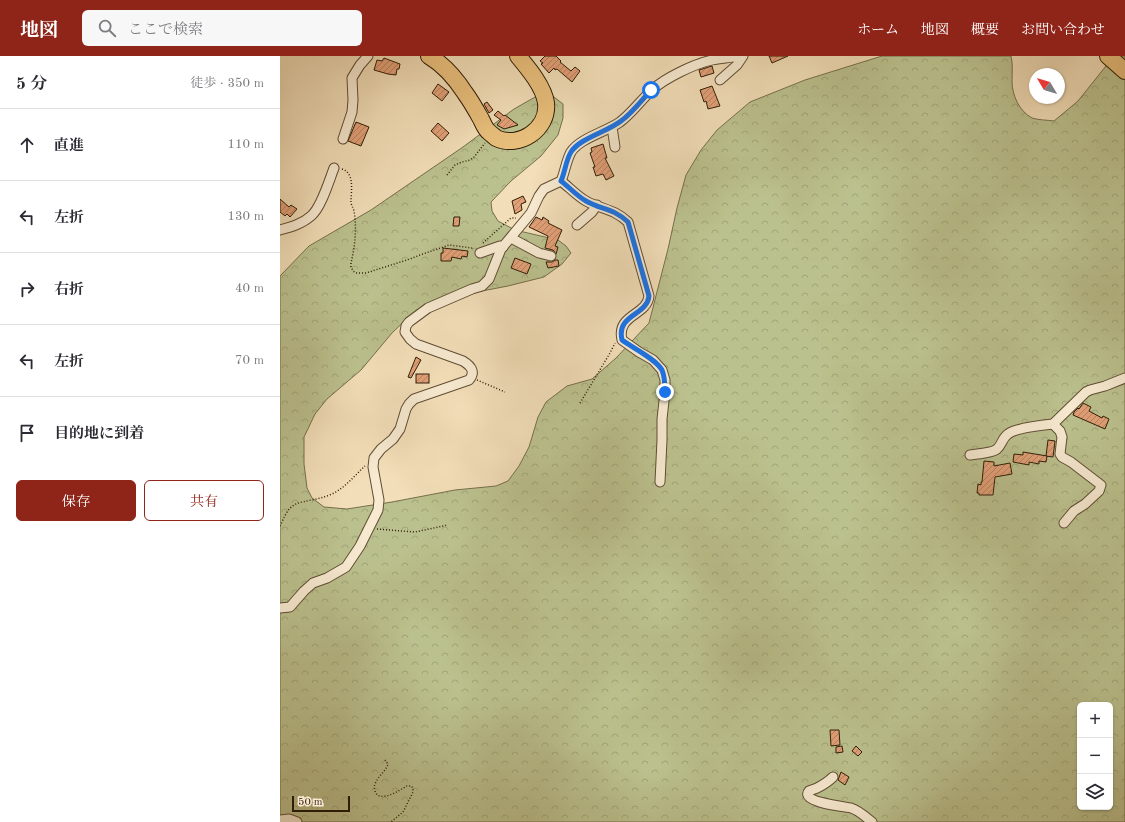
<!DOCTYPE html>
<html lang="ja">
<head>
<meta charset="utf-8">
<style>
  body { margin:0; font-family:"Old Standard TT","Noto Serif JP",serif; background:#f7f7f7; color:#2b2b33 }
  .controls { position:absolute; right:12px; bottom:12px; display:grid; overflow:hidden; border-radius:6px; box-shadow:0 1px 3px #0004 }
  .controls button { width:36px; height:36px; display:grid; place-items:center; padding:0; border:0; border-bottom:1px solid #e1e1e2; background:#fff; color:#2b2b33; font:20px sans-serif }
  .compass { position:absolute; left:749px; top:12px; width:36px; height:36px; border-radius:50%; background:#fff; box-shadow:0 1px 3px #0004; rotate:308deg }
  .scale { position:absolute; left:12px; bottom:10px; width:58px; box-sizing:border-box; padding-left:4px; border:2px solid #2f1d08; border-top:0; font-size:11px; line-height:14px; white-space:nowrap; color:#2f1d08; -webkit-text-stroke:3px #f7ead1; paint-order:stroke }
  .stop { position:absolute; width:12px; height:12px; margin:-9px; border:3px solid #1a73e8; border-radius:50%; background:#fff }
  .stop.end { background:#1a73e8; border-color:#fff; box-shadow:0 1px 4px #0008 }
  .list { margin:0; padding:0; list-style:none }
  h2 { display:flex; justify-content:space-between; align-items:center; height:52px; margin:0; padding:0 16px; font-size:17px }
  h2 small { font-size:13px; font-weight:400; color:#7c7c81 }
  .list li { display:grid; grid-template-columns:26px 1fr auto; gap:12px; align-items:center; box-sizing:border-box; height:72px; padding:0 16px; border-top:1px solid #e1e1e2 }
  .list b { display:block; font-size:15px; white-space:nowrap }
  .list em { font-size:13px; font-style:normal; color:#7c7c81 }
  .actions { display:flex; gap:8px; padding:12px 16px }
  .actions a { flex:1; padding:9px 0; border:1px solid #8f2418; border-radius:6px; text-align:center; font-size:14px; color:#8f2418 }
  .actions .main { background:#8f2418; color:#fff }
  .icon { flex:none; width:22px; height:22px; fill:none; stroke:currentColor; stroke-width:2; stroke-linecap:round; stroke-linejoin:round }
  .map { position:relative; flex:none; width:845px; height:766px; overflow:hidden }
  header { display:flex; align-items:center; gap:24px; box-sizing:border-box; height:56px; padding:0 20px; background:#8f2418; color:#fff }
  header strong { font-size:19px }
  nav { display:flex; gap:22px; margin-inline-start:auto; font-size:14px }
  .search { width:280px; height:36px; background:#f7f7f7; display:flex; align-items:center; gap:10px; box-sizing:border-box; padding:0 14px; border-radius:6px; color:#7c7c81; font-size:15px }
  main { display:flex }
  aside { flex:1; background:#fff }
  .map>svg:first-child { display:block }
  .forest { fill:url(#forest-crowns); stroke:#756f4b; fill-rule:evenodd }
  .building { fill:url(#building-hatch); stroke:#2f1d08 }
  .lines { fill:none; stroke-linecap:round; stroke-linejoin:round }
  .street-casing { stroke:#604d34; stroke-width:11 }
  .highway-casing { stroke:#2f1d08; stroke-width:18 }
  .path { stroke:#2f1d08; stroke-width:1.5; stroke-dasharray:1 2; stroke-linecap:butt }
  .street { stroke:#f7ead1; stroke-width:9 }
  .highway { stroke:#e9bf7c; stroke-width:16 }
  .route { stroke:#1a73e8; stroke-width:5 }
</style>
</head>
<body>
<header>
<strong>地図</strong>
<div class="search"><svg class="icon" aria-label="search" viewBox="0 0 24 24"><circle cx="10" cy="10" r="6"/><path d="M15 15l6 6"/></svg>ここで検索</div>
<nav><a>ホーム</a><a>地図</a><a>概要</a><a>お問い合わせ</a></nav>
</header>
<main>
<aside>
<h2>5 分<small>徒歩 · 350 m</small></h2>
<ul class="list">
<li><svg class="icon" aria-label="ahead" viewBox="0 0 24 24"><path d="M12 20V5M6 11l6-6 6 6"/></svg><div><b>直進</b></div><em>110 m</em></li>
<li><svg class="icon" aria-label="left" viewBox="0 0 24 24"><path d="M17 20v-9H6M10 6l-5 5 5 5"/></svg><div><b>左折</b></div><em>130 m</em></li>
<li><svg class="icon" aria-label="right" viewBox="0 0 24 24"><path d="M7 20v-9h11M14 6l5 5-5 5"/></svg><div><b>右折</b></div><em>40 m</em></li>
<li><svg class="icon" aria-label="left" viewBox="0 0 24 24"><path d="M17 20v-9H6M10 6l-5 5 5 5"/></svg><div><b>左折</b></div><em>70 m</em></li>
<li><svg class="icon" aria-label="arrive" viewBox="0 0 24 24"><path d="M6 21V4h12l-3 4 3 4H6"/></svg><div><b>目的地に到着</b></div></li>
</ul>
<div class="actions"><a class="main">保存</a><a>共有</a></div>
</aside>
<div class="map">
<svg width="845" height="766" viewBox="0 0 845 766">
  <defs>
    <pattern id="forest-crowns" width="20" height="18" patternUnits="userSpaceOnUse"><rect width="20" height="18" fill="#bbc18e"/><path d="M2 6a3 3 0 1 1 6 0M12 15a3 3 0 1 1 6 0" fill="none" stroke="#a1a579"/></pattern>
    <pattern id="building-hatch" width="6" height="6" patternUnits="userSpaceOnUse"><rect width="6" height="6" fill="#e2a077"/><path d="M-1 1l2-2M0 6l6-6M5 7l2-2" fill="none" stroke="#b88260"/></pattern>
  </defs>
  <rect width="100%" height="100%" fill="#f2deb8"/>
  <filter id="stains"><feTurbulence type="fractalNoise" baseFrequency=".005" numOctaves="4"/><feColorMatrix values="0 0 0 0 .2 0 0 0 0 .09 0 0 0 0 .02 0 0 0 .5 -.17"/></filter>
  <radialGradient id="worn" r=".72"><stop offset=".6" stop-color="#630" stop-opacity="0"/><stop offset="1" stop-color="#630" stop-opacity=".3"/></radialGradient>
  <!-- forest -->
  <path class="forest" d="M602 0H731C733 8 732 16 732 25 732 39 739 55 752 62 758 64 767 64 774 65L798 45 834 0H845V766H0V220L29 190 91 154 183 91 234 53 264 36 274 41 283 48V62L278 79 261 100 231 125 211 146 212 155 218 165 235 174 278 184 286 190 291 197 282 208 264 221 228 230 155 244 135 255 112 277 81 314 47 343 35 358 24 381V408L27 432 32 442 44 451 67 453 112 446 175 434 216 430 228 425 239 410 249 391 258 361 266 346 287 330 312 323 336 302 369 267 388 193 397 152 406 119 421 94 437 74 470 46 525 24ZM800 649H830V751H800Z"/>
  <!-- building -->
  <g class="building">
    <polygon points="265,0 276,0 281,5 280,6 291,15 295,11 300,15 292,26 277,13 275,14 274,12 269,17 261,8 263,7 260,5"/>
    <polygon points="489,0 508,0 492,7"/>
    <polygon points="104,2 120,8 119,13 117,13 116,19 108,18 94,14 97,4 102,5"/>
    <polygon points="432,10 434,17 421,21 419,14"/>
    <polygon points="158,28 169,36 162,45 152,37"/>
    <polygon points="432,30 440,50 428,53 426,45 424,46 420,34"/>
    <polygon points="207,46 213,54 209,57 204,48"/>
    <polygon points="218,55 224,60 225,59 238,69 224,73 217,69 221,64 214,59"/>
    <polygon points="76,66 89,71 81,90 68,85"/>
    <polygon points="158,67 169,77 162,85 151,75"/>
    <polygon points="323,88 327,102 325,102 334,120 326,124 323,118 316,120 313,111 315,111 310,97 312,96 311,92"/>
    <polygon points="243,140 246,146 241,148 242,154 235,158 232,145"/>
    <polygon points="0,143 9,151 11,149 17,153 10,161 7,158 5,160 0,156"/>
    <polygon points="174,161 180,161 179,170 173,170"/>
    <polygon points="256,161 262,164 263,161 269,165 268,167 282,174 275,190 278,191 276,198 273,194 265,192 268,180 249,171"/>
    <polygon points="163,192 188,195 187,201 182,200 181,203 172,201 171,205 161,205 161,197 163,197"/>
    <polygon points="235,202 251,208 247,218 231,212"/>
    <polygon points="275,204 278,204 279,210 268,212 266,206 272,206"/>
    <polygon points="136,301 141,304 131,322 128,321"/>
    <rect x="136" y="318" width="13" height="9"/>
    <polygon points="803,347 811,351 809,355 822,362 823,360 829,363 825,373 793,359 794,356 798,352 799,353"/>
    <polygon points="768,384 775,385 773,401 766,400"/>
    <polygon points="743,396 767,400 766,406 759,405 759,408 749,406 749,409 733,406 734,398 743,399"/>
    <polygon points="704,405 714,406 714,410 730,407 732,418 715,421 713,439 699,439 699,437 697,437 698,428 701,429 701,426 702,426"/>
    <polygon points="550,674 559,674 560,689 551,690"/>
    <polygon points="562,690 563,696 556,697 556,691"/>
    <polygon points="576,690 582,696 578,700 572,695"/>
    <polygon points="561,716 569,721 565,729 558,724"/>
  </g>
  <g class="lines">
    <!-- street casing -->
    <g class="street-casing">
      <g id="street">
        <polyline points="440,24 457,9 463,0"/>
        <polyline points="332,71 335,91"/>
        <polyline points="63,83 72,56 73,44 72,22 80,9 88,0"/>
        <path d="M281 125C289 131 297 140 306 145 322 154 333 152 348 166L369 240C367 260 336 258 342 284L359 296 373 304 382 314 385 324V336L382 363V384L380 426"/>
        <polyline points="297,169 312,156 317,149"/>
        <path d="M0 174C11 171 22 168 31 160 41 152 49 125 54 112"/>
        <polyline points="231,182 259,197 271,200"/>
        <polyline points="200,197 220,190 223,191"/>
        <polyline points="773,368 780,375 782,381 780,398 782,401 791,406 821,429 819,435 805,448 794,455 784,467"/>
        <path d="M690 399C696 398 713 397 717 393 722 389 722 382 728 378 736 372 763 369 773 368L806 336 810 334 825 330 845 322"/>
        <path d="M0 552 10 551 24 535 33 527 47 522 66 511 80 490 98 454 99 444 93 411 94 402 101 393 113 383 120 373 126 353 129 348 134 343 189 324C196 316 191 310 183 305L136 288 130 283 125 276 126 270 129 266 148 252 192 233 202 230 209 223 221 193 251 157 259 140 264 133 281 125C285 116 286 105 291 96 300 82 326 76 340 66 352 57 361 44 372 34 385 22 414 8 432 4 441 2 450 2 459 0"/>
        <path d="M553 721C548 726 543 729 537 732 535 733 531 734 529 735 519 746 566 751 571 752 578 754 586 761 592 766"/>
        <polyline points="0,764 9,763 17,766"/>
      </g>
    </g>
    <!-- highway casing -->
    <g class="highway-casing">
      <g id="highway">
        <path d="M149 0C164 9 176 23 185 37 191 45 196 54 201 63 203 67 205 73 209 76 211 78 214 80 216 82 239 93 269 73 266 47 264 31 248 12 238 0"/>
        <polyline points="828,0 845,15"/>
      </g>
    </g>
    <!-- path -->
    <g class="path">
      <path d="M62 113C75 117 71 135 71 146 71 149 73 151 74 155 77 172 75 190 71 207V211L73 215 76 217H86L130 203 140 199 169 189 192 192 194 191"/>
      <polyline points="167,119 175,109 182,106 190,104 194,101 205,87"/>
      <polyline points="203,187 231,162 236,162"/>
      <polyline points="197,324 225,336"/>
      <polyline points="300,347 330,297 335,287"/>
      <path d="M0 470C2 466 4 461 7 456 14 446 20 447 31 444 38 443 45 441 52 438 65 432 75 419 85 410"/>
      <polyline points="97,473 135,476 168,469"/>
      <path d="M105 704 108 708C106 715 99 719 96 726 94 729 94 732 95 735 99 748 120 734 127 730H131L133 732V736L123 756 111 766"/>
    </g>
    <!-- street -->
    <use href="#street" class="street"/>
    <!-- highway -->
    <use href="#highway" class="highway"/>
  </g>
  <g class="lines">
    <!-- route -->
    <path class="route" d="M371 34C361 45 352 57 341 65 327 76 300 82 291 96 286 104 285 116 281 125 289 131 297 140 306 145 322 154 333 152 348 166L369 240C367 260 336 258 342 284 353 292 376 303 382 314 385 321 385 329 385 336"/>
  </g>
  <rect width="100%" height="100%" filter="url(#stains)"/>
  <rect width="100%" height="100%" fill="url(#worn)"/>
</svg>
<div class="controls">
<button>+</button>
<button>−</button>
<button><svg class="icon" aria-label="layers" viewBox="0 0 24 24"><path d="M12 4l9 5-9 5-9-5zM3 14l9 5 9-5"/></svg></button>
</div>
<svg class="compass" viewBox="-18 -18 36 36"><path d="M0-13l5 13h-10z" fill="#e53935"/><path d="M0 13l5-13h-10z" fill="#7c7c81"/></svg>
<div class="scale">50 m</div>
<div class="stop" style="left:371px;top:34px"></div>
<div class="stop end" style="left:385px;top:336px"></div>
</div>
</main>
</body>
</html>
